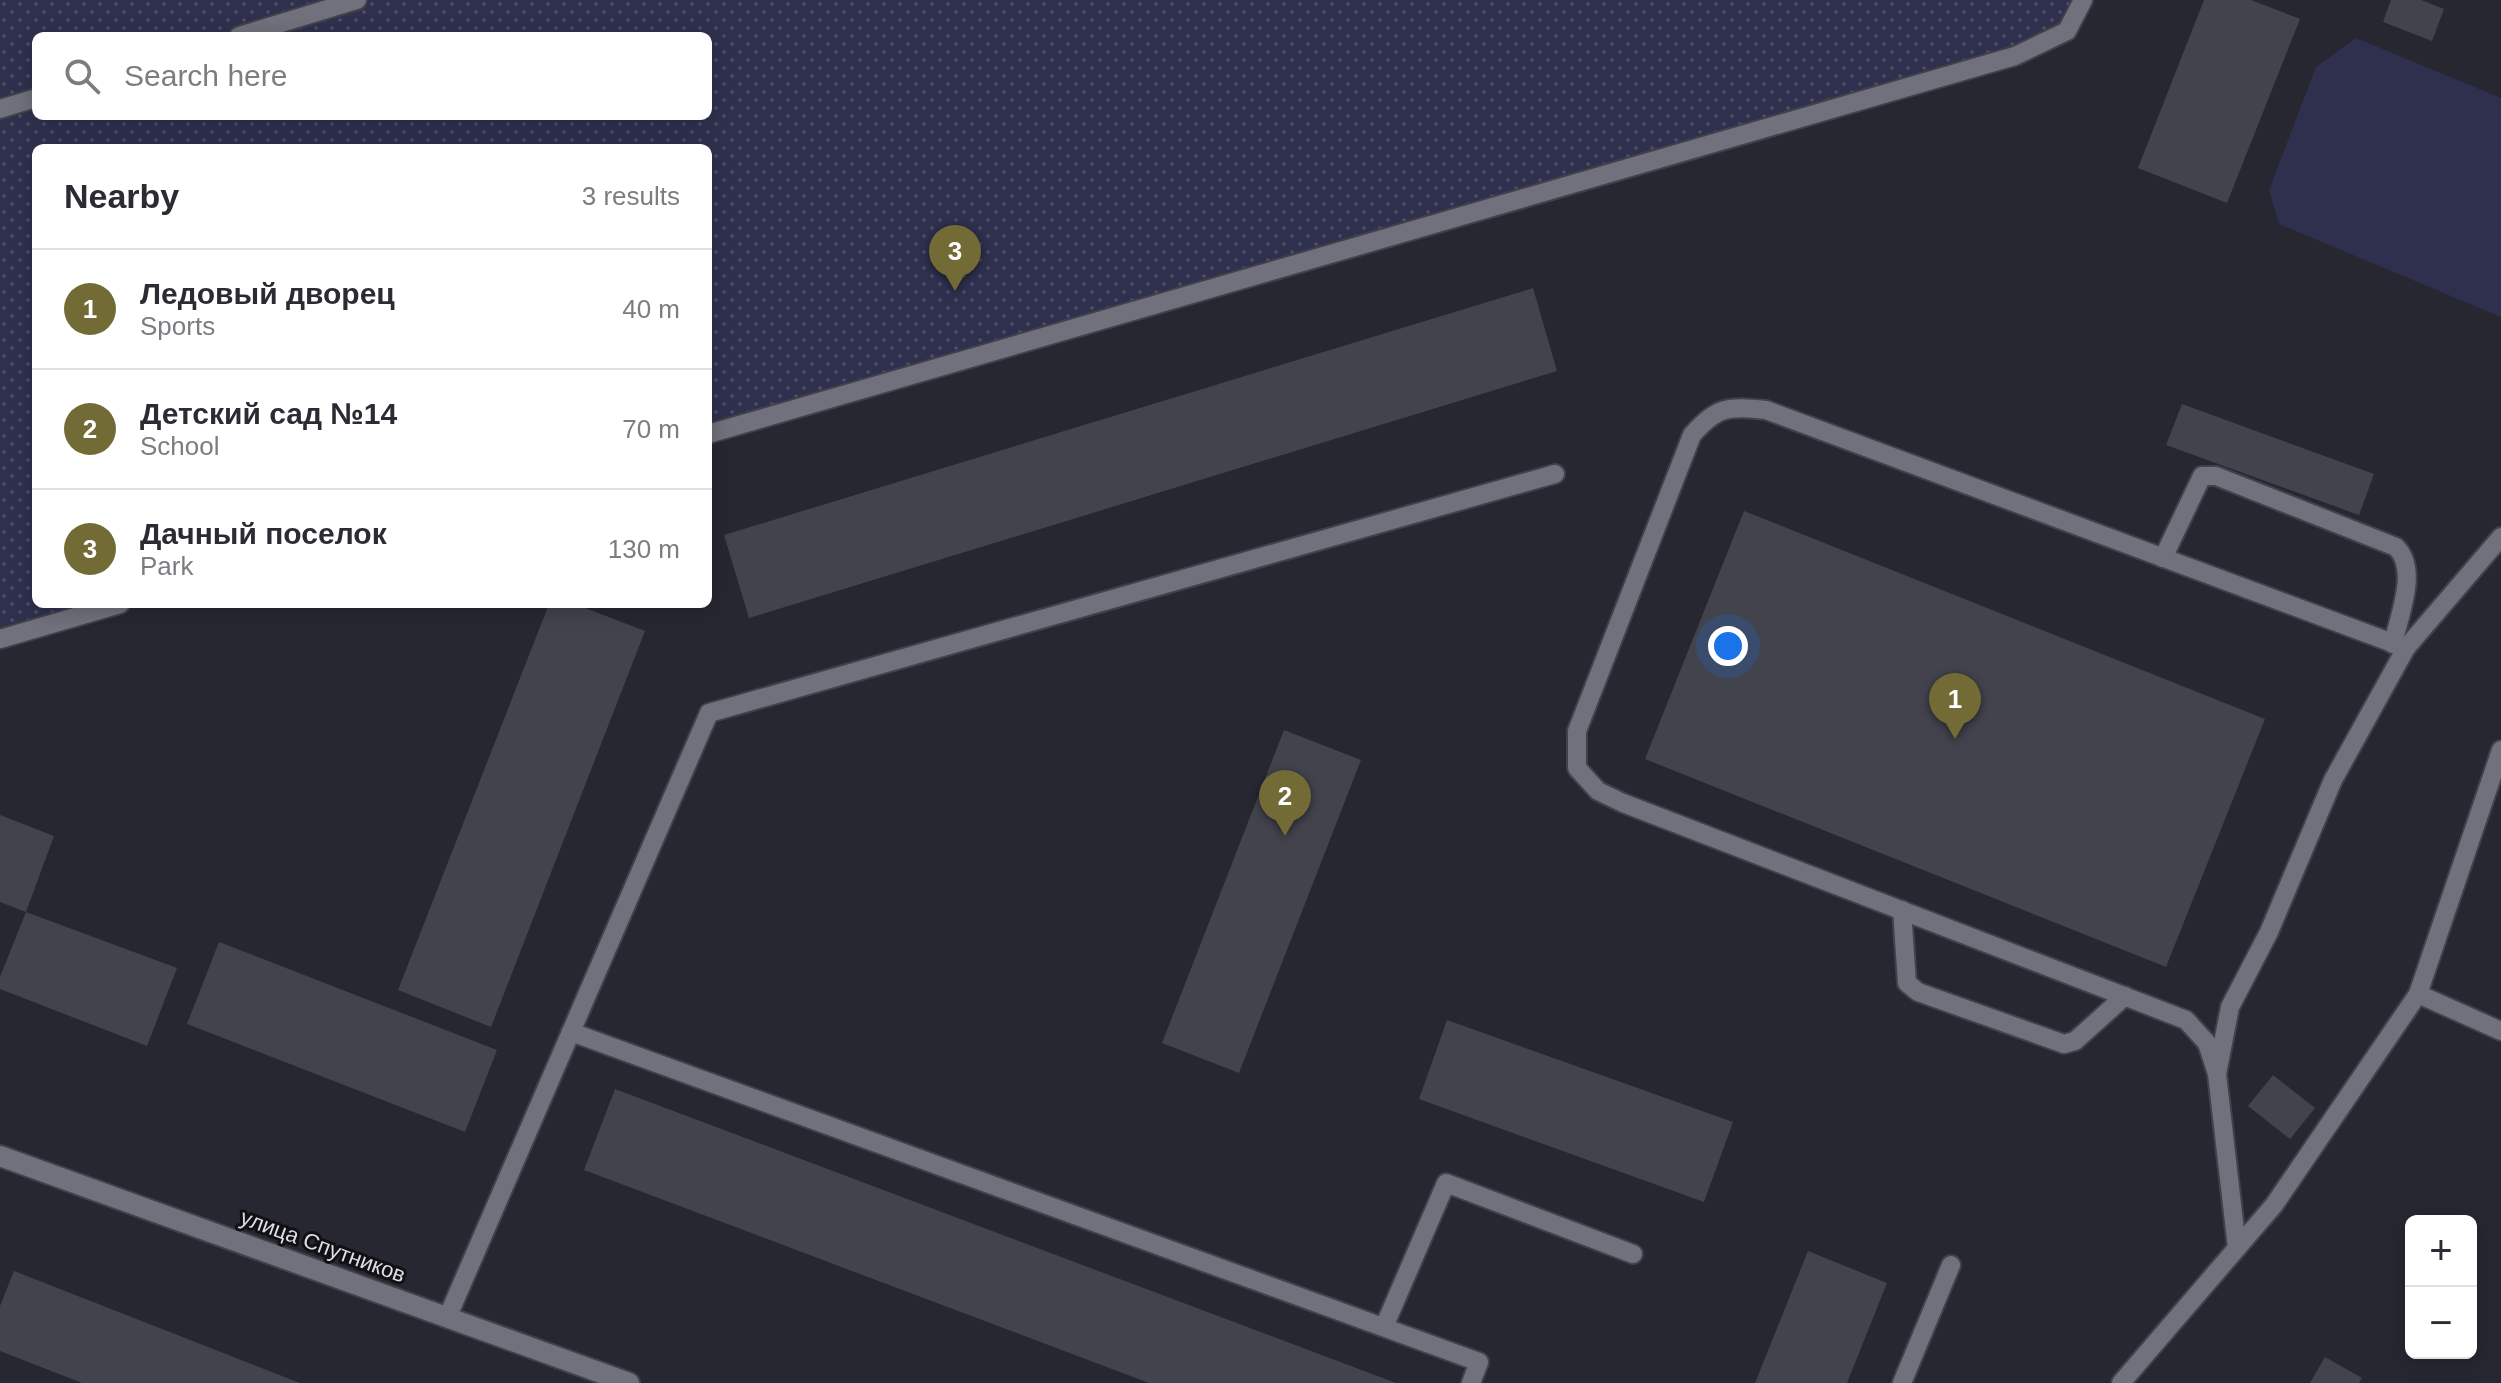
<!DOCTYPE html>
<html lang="en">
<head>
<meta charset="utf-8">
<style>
  body { margin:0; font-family:Helvetica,sans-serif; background:#f7f7f7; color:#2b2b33 }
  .controls { position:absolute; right:24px; bottom:24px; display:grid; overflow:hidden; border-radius:12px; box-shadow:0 4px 20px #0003 }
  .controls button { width:72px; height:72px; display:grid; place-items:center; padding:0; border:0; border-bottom:2px solid #e1e1e2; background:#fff; color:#2b2b33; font:40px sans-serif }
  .you { position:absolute; left:1728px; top:646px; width:28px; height:28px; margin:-20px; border:6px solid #fff; border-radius:50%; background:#1a73e8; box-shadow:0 0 0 12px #1a73e833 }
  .badge { display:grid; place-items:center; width:52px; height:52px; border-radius:50%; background:#736b36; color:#fff; font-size:26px; font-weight:700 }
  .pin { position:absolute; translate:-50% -66px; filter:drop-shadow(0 2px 4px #0008) }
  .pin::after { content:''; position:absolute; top:42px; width:28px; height:24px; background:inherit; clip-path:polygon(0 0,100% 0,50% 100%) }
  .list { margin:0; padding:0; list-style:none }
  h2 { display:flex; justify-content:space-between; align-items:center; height:104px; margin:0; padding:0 32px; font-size:34px }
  h2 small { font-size:26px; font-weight:400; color:#7c7c81 }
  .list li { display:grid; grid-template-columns:52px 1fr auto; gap:24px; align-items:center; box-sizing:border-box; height:120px; padding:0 32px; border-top:2px solid #e1e1e2 }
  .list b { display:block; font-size:30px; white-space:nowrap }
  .list p { margin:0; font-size:26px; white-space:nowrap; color:#7c7c81 }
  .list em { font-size:26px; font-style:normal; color:#7c7c81 }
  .icon { flex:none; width:44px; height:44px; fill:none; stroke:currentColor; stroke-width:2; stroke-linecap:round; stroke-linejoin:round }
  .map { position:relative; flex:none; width:2501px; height:1383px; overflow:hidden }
  .search { position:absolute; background:#fff; box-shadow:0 4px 20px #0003; left:32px; top:32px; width:680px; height:88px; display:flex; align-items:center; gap:20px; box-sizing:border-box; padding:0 28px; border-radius:12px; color:#7c7c81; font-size:30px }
  .panel { position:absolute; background:#fff; box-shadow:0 4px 20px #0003; left:32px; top:144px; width:680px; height:464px; border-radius:12px }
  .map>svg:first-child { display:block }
  .grass { fill:#2f304e }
  .garden { fill:url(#garden-dots); fill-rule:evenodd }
  .building { fill:#42434d }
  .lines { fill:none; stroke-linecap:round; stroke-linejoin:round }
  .service-casing { stroke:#414149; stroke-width:22 }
  .tertiary-casing { stroke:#414149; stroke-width:24 }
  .service { stroke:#70717c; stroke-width:18 }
  .tertiary { stroke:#70717c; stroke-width:20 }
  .labels { text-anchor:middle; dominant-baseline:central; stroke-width:6; stroke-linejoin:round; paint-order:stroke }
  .street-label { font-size:22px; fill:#dedee5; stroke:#101015 }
</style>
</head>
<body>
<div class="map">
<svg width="2501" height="1383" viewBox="0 0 2501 1383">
  <defs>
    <pattern id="garden-dots" width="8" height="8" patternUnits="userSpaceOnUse" patternTransform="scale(2)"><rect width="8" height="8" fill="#2f304e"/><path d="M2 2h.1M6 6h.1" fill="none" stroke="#4d4e67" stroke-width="1.8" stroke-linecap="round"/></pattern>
  </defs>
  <rect width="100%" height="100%" fill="#262731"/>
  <!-- grass -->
  <polygon class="grass" points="2356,38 2501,98 2501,317 2279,224 2269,190 2316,67"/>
  <!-- garden -->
  <path class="garden" d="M0 0H2083L2067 31 2015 56 708 434V148H36V604H120L0 639ZM36 36H708V116H36Z"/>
  <!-- building -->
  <g class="building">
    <polygon points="2204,0 2251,0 2300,19 2227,203 2138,168"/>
    <polygon points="2391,0 2421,0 2444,9 2432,41 2383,22"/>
    <polygon points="1533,288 1557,371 749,618 724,535"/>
    <polygon points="2182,404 2374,474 2359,515 2166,445"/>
    <polygon points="1744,511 2265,719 2166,967 1645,759"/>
    <polygon points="549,604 575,604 645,631 491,1027 398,990"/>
    <polygon points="1284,730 1361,760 1239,1073 1162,1043"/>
    <polygon points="0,815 54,836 26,912 0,902"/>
    <polygon points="26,912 177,968 147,1046 0,989 0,977"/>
    <polygon points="219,942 497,1050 465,1132 187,1024"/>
    <polygon points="1447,1020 1733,1122 1704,1202 1419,1099"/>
    <polygon points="2273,1075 2315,1108 2290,1139 2248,1106"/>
    <polygon points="615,1089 1396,1383 1149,1383 584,1170"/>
    <polygon points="1808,1251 1887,1283 1847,1383 1755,1383"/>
    <polygon points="14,1271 300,1383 82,1383 0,1351 0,1306"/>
    <polygon points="2325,1357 2362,1378 2359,1383 2310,1383"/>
  </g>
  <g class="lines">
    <!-- service casing -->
    <g class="service-casing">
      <g id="service">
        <polyline points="239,36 357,0"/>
        <polyline points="0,109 36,98"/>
        <polyline points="708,434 2015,56 2067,31 2083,0"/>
        <path d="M2163 558 2202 476H2216L2396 547C2419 570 2399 615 2393 644"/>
        <polyline points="0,639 120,604"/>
        <polyline points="1902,910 1907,983 1918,992 2064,1044 2075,1041 2125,996"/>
        <polyline points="2418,994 2501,1031"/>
        <polyline points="571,1032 1479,1362 1471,1383"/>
        <path d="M2217 1074 2207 1043 2186 1020 1623 803 1598 791 1577 768V731L1692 435C1717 406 1729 406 1766 410L2406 648"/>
        <polyline points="2237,1248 2217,1074 2230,1007 2269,932 2333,780 2406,648 2501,537"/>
        <polyline points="448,1316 709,713 1555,474"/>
        <polyline points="1384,1327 1446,1183 1633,1254"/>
        <polyline points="1902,1383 1951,1265"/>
        <polyline points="2121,1383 2274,1205 2418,994 2501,750"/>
      </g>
    </g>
    <!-- tertiary casing -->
    <g class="tertiary-casing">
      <polyline id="tertiary" points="0,1156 629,1383"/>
    </g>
    <!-- service -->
    <use href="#service" class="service"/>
    <!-- tertiary -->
    <use href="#tertiary" class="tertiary"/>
  </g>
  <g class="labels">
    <!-- street labels -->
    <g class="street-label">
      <text transform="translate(323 1246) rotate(20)">улица Спутников</text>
    </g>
  </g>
</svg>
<div class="controls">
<button>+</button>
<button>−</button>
</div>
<div class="you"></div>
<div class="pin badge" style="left:1955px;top:739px">1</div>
<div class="pin badge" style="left:1285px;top:836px">2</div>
<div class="pin badge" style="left:955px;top:291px">3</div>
<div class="search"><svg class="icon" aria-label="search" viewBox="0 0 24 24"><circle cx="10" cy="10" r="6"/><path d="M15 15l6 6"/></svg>Search here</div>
<section class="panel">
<h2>Nearby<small>3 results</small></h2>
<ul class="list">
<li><span class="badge">1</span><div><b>Ледовый дворец</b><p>Sports</p></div><em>40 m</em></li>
<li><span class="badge">2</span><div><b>Детский сад №14</b><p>School</p></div><em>70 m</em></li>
<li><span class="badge">3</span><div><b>Дачный поселок</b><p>Park</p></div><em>130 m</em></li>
</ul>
</section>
</div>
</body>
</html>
